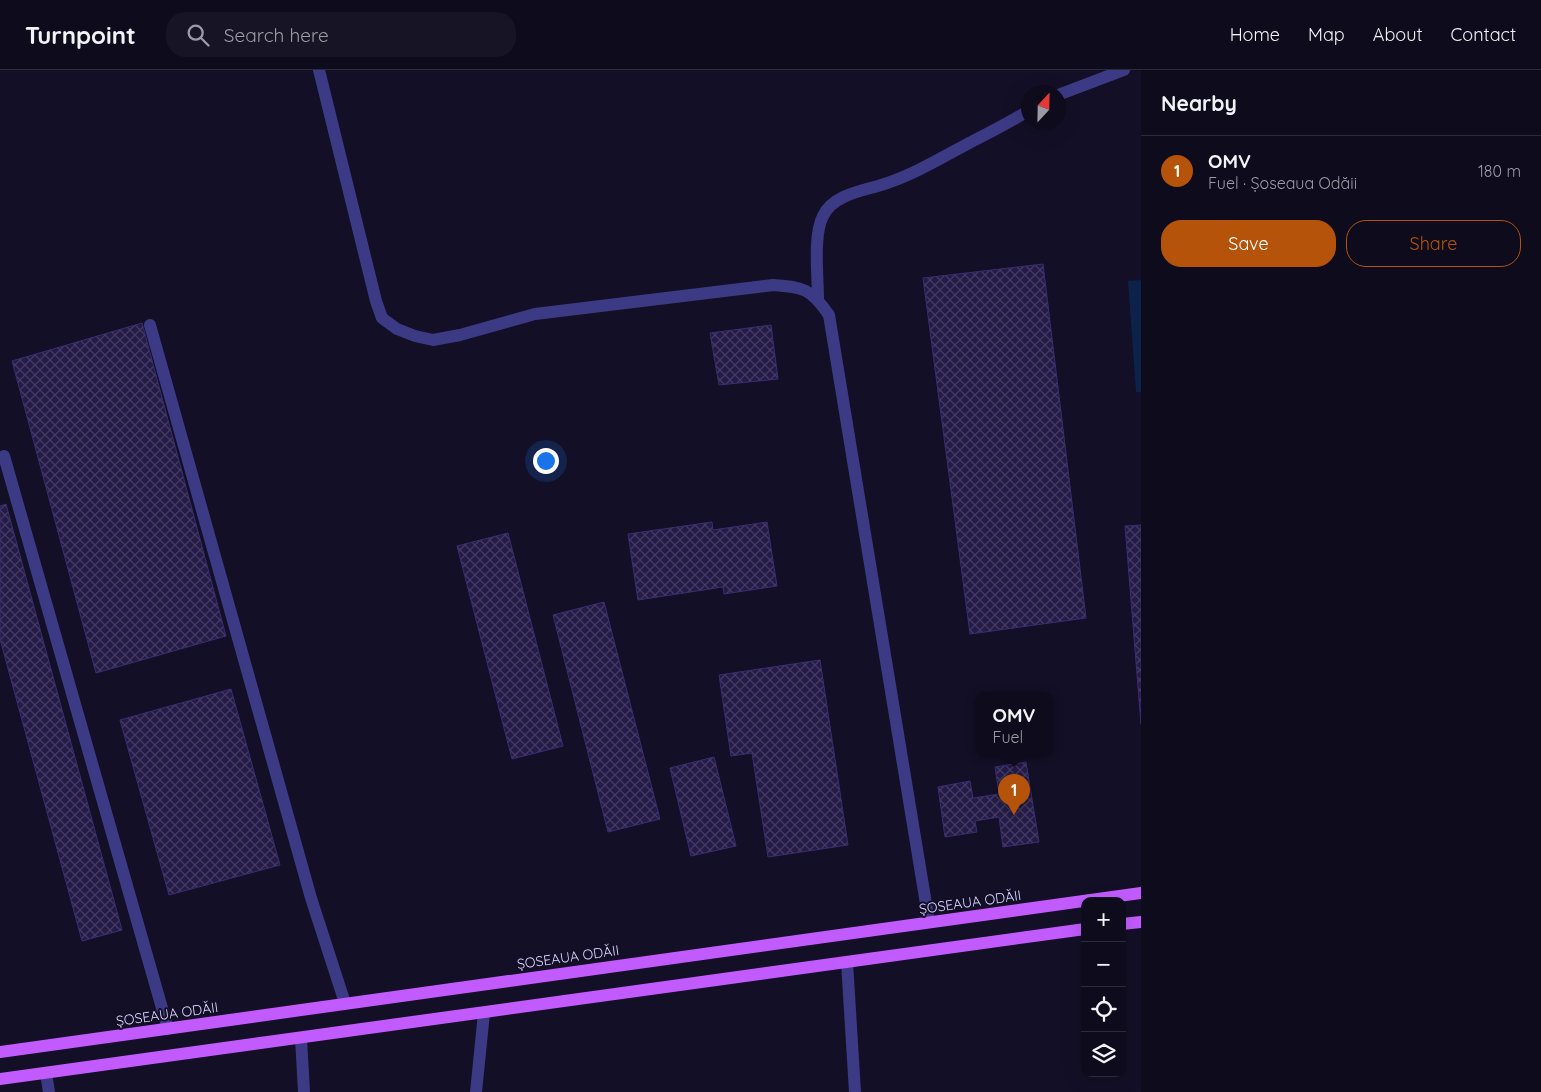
<!DOCTYPE html>
<html lang="en">
<head>
<meta charset="utf-8">
<style>
  body { margin:0; font-family:Quicksand,sans-serif; background:#171425; color:#f1f3f6 }
  .controls { position:absolute; right:15px; bottom:15px; display:grid; overflow:hidden; border-radius:10px; box-shadow:0 5px 20px #0002 }
  .controls button { width:45px; height:45px; display:grid; place-items:center; padding:0; border:0; border-bottom:1px solid #2e2b3b; background:#0e0b1c; color:#f1f3f6; font:25px sans-serif }
  .compass { position:absolute; left:1021px; top:15px; width:45px; height:45px; border-radius:50%; background:#0e0b1c; box-shadow:0 5px 20px #0002; rotate:22deg }
  .you { position:absolute; left:545px; top:390px; width:18px; height:18px; margin:-12px; border:4px solid #fff; border-radius:50%; background:#1a73e8; box-shadow:0 0 0 8px #1a73e833 }
  .badge { display:grid; place-items:center; width:32px; height:32px; border-radius:50%; background:#b45309; color:#fff; font-size:16px; font-weight:700 }
  .pin { position:absolute; translate:-50% -41px; filter:drop-shadow(0 1px 2px #0008) }
  .pin::after { content:''; position:absolute; top:26px; width:18px; height:15px; background:inherit; clip-path:polygon(0 0,100% 0,50% 100%) }
  .popup { position:absolute; left:975px; top:622px; width:78px; height:65px; box-sizing:border-box; display:grid; place-content:center; border-radius:10px; background:#0e0b1c; filter:drop-shadow(0 1px 4px #0005); font-size:16px; white-space:nowrap; color:#9b9ba3 }
  .popup b { font-size:19px; color:#f1f3f6 }
  .popup::after { content:''; position:absolute; left:50%; top:100%; margin-left:-10px; border:10px solid transparent; border-top-color:#0e0b1c }
  .list { margin:0; padding:0; list-style:none }
  h2 { display:flex; justify-content:space-between; align-items:center; height:65px; margin:0; padding:0 20px; font-size:21px }
  h2 small { font-size:16px; font-weight:400; color:#9b9ba3 }
  .list li { display:grid; grid-template-columns:32px 1fr auto; gap:15px; align-items:center; box-sizing:border-box; height:70px; padding:0 20px; border-top:1px solid #2e2b3b }
  .list b { display:block; font-size:19px; white-space:nowrap }
  .list p { margin:0; font-size:16px; white-space:nowrap; color:#9b9ba3 }
  .list em { font-size:16px; font-style:normal; color:#9b9ba3 }
  .actions { display:flex; gap:10px; padding:15px 20px }
  .actions a { flex:1; padding:11px 0; border:1px solid #b45309; border-radius:20px; text-align:center; font-size:18px; color:#b45309 }
  .actions .main { background:#b45309; color:#fff }
  .icon { flex:none; width:28px; height:28px; fill:none; stroke:currentColor; stroke-width:2; stroke-linecap:round; stroke-linejoin:round }
  .map { position:relative; flex:none; width:1141px; height:1022px; overflow:hidden }
  header { display:flex; align-items:center; gap:30px; box-sizing:border-box; height:70px; padding:0 25px; background:#0e0b1c; border-bottom:1px solid #2e2b3b }
  header strong { font-size:24px }
  nav { display:flex; gap:28px; margin-inline-start:auto; font-size:18px }
  .search { width:350px; height:45px; background:#171425; display:flex; align-items:center; gap:12px; box-sizing:border-box; padding:0 18px; border-radius:20px; color:#9b9ba3; font-size:19px }
  main { display:flex }
  aside { flex:1; background:#0e0b1c }
  .map>svg:first-child { display:block }
  .water { fill:#0c2248 }
  .building { fill:url(#building-cross-hatch); stroke:#3b2d73 }
  .lines { fill:none; stroke-linecap:round; stroke-linejoin:round }
  .lane { stroke:#3d3a85; stroke-width:12 }
  .street { stroke:#3d3a85; stroke-width:12 }
  .primary { stroke:#c25bff; stroke-width:12 }
  .labels { text-anchor:middle; dominant-baseline:central; stroke-width:4; stroke-linejoin:round; paint-order:stroke }
  .street-label { font-size:14px; fill:#d9d4ff; stroke:#130f26 }
</style>
</head>
<body>
<header>
<strong>Turnpoint</strong>
<div class="search"><svg class="icon" aria-label="search" viewBox="0 0 24 24"><circle cx="10" cy="10" r="6"/><path d="M15 15l6 6"/></svg>Search here</div>
<nav><a>Home</a><a>Map</a><a>About</a><a>Contact</a></nav>
</header>
<main>
<div class="map">
<svg width="1141" height="1022" viewBox="0 0 1141 1022">
  <defs>
    <pattern id="building-cross-hatch" width="8" height="8" patternUnits="userSpaceOnUse" patternTransform="scale(1.25)"><rect width="8" height="8" fill="#241b47"/><path d="M0 0l8 8M0 8l8-8" fill="none" stroke="#433b63"/></pattern>
  </defs>
  <rect width="100%" height="100%" fill="#130f26"/>
  <!-- water -->
  <polygon class="water" points="1141,210 1141,322 1136,322 1128,211"/>
  <!-- building -->
  <g class="building">
    <polygon points="1043,194 1086,548 970,564 923,208"/>
    <polygon points="142,253 226,566 96,603 12,291"/>
    <polygon points="771,255 778,309 719,315 710,263"/>
    <polygon points="6,434 122,860 82,871 0,569 0,436"/>
    <polygon points="712,452 713,460 767,452 777,516 724,524 723,517 638,530 628,464"/>
    <polygon points="1141,455 1141,654 1125,456"/>
    <polygon points="508,463 563,676 512,689 457,476"/>
    <polygon points="604,532 660,749 608,762 553,545"/>
    <polygon points="820,590 848,775 768,787 752,683 731,686 719,605"/>
    <polygon points="231,619 280,795 169,825 120,650"/>
    <polygon points="714,687 736,776 691,786 670,698"/>
    <polygon points="1026,692 1039,772 1003,777 999,747 975,751 977,762 945,767 938,717 970,711 973,728 999,724 995,697"/>
  </g>
  <g class="lines">
    <!-- lane -->
    <g class="lane">
      <path d="M319 0 376 231 382 248 397 259 415 266 433 270 460 265 535 244 773 215C804 217 811 219 829 245L929 852"/>
      <polyline points="1058,25 1124,0"/>
      <path d="M818 229C818 207 813 165 823 146 832 126 860 121 878 116 912 106 941 88 971 72 991 62 1010 52 1028 41"/>
      <polyline points="150,255 311,828 345,933"/>
      <polyline points="4,386 168,959"/>
      <polyline points="847,892 855,1022"/>
      <polyline points="46,1003 49,1022"/>
      <polyline points="476,1022 484,943"/>
    </g>
    <!-- street -->
    <polyline class="street" points="301,968 304,1022"/>
    <!-- primary -->
    <g class="primary">
      <polyline points="1122,854 1141,852"/>
      <polyline points="0,982 1141,823"/>
      <polyline points="0,1009 1085,859"/>
    </g>
  </g>
  <g class="labels">
    <!-- street labels -->
    <g class="street-label">
      <text transform="translate(970 832) rotate(-8)">ȘOSEAUA ODĂII</text>
      <text transform="translate(568 887) rotate(-8)">ȘOSEAUA ODĂII</text>
      <text transform="translate(167 944) rotate(-8)">ȘOSEAUA ODĂII</text>
    </g>
  </g>
</svg>
<div class="controls">
<button>+</button>
<button>−</button>
<button><svg class="icon" aria-label="locate" viewBox="0 0 24 24"><circle cx="12" cy="12" r="6"/><path d="M12 2v4M12 18v4M2 12h4M18 12h4"/></svg></button>
<button><svg class="icon" aria-label="layers" viewBox="0 0 24 24"><path d="M12 4l9 5-9 5-9-5zM3 14l9 5 9-5"/></svg></button>
</div>
<svg class="compass" viewBox="-18 -18 36 36"><path d="M0-13l5 13h-10z" fill="#e53935"/><path d="M0 13l5-13h-10z" fill="#9b9ba3"/></svg>
<div class="you"></div>
<div class="pin badge" style="left:1014px;top:745px">1</div>
<div class="popup"><b>OMV</b>Fuel</div>
</div>
<aside>
<h2>Nearby<small></small></h2>
<ul class="list">
<li><span class="badge">1</span><div><b>OMV</b><p>Fuel · Șoseaua Odăii</p></div><em>180 m</em></li>
</ul>
<div class="actions"><a class="main">Save</a><a>Share</a></div>
</aside>
</main>
</body>
</html>
